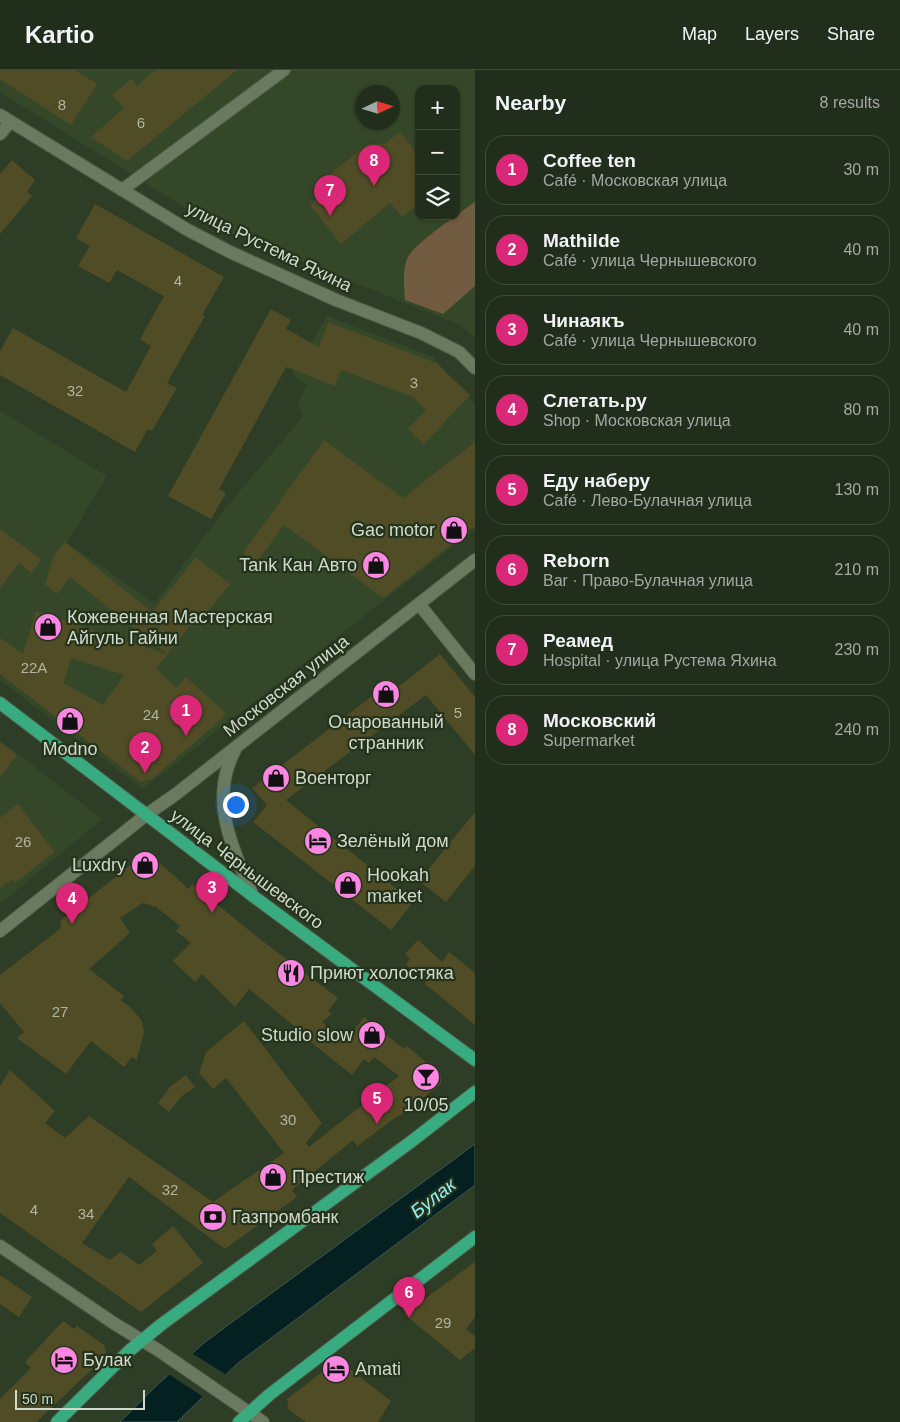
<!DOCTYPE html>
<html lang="en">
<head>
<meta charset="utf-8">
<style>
  body { margin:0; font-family:Arial,sans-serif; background:#2a3625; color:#f1f3f6 }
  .controls { position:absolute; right:15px; top:15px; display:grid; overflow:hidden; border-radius:10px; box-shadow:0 1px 4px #0004 }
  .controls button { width:45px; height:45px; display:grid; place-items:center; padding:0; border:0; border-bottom:1px solid #3f4a3b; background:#222e1c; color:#f1f3f6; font:25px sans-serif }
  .compass { position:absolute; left:355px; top:15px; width:45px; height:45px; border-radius:50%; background:#222e1c; box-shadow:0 1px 4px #0004; rotate:86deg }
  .scale { position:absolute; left:15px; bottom:12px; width:130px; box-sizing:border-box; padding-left:5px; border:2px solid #d0d9cb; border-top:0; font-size:14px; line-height:18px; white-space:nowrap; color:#d0d9cb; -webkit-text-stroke:4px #24331b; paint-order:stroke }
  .you { position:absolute; left:235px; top:734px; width:18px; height:18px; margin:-12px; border:4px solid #fff; border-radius:50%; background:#1a73e8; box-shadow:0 0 0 8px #1a73e833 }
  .badge { display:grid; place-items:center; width:32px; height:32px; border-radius:50%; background:#db2777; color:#fff; font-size:16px; font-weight:700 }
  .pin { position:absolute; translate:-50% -41px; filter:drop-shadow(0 1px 2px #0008) }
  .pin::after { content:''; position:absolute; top:26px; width:18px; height:15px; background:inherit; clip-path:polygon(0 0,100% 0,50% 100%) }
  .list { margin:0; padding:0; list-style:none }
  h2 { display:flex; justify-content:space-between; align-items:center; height:65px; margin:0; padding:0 20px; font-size:21px }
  h2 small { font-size:16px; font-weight:400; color:#a2a8a3 }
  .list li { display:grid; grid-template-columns:32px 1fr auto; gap:15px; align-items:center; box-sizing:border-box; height:70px; margin:0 10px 10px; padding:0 10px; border:1px solid #3f4a3b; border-radius:20px }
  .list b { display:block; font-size:19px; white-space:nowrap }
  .list p { margin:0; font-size:16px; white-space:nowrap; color:#a2a8a3 }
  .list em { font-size:16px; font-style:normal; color:#a2a8a3 }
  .icon { flex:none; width:28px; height:28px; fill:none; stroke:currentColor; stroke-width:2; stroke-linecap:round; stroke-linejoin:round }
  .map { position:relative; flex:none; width:475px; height:1352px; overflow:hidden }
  header { display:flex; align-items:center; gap:30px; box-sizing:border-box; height:70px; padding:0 25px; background:#222e1c; border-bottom:1px solid #3f4a3b }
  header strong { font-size:24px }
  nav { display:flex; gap:28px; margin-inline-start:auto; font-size:18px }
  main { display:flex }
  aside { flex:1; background:#222e1c }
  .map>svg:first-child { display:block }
  .built { fill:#354729; fill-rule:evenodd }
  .green { fill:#715b41 }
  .water { fill:#042021; stroke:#415854 }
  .pier { fill:#2e3d25 }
  .building { fill:#504c26; fill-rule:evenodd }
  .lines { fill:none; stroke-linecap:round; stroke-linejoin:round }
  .minor-casing { stroke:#4e5a46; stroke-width:14 }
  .major-casing { stroke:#4e5a46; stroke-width:14 }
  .minor { stroke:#6a7a60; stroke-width:12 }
  .major { stroke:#39ab80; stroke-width:12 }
  .labels { text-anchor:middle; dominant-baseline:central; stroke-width:4.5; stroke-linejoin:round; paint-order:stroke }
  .number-label { font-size:15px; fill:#b0b6a2 }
  .street-label { font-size:18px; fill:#d0d9cb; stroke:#24331b }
  .poi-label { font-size:18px; fill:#d0d9cb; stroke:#24331b; text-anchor:start }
  .water-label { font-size:19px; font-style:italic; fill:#94eef0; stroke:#24331b }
</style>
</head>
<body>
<header>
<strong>Kartio</strong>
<nav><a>Map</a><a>Layers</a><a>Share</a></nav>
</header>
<main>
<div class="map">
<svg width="475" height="1352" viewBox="0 0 475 1352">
  <rect width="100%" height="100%" fill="#2e3d25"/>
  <!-- built -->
  <g class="built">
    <path d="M0 0H475V267L460 255 217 158 0 22ZM419 19H456V146H419ZM362 22H392V52H362Z"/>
    <polygon points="327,246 433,287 475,335 475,459 143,719 0,610 0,341 107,406 67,473 155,533 224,440 303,346 298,334 307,315 292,304"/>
    <polygon points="0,670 102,749 0,834"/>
  </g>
  <!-- green -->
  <path class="green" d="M475 132V216L443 244 405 230C404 217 402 199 408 187 415 173 460 143 475 132Z"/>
  <!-- water -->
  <polygon class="water" points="475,1074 475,1115 238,1293 177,1352 120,1352 156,1316 205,1272"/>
  <!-- pier -->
  <polygon class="pier" points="190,1282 228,1306 205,1328 167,1303"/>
  <!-- building -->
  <g class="building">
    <polygon points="0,0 75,0 97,14 71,55 0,9"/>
    <polygon points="155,0 237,0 127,91 91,67 124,38 112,25 131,9 137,16"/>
    <polygon points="400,62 419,85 419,134 402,147 390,133 341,174 310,135 326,122 325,108 368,74 384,74"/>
    <polygon points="12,90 35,110 27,122 32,126 0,164 0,104"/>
    <polygon points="95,134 224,207 202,245 205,246 167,313 177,318 152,361 148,359 135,382 0,305 0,281 13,258 126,322 151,276 140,269 164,226 117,200 109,213 78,196 90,176 76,168"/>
    <polygon points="271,239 291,250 286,259 319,277 328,252 436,293 470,325 424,374 408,359 426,340 413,327 341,300 335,316 286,297 219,419 226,423 211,449 168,426"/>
    <polygon points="324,370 403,428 475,372 475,456 383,528 284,455 256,493 243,483"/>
    <polygon points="0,459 41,489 31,503 19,493 0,518"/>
    <path d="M65 472 152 542 196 487 230 514 201 550 197 546 156 599 177 618 186 607 226 643 216 654 152 709 141 712 0 604V568L23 584 36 541 167 584 70 507 57 524 45 514 53 487ZM71 588 124 605 103 635 64 613Z"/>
    <polygon points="440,584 475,627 475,685 426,625 286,730 413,832 391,860 253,752 267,735 252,718 393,610 398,617"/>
    <polygon points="0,672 17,685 0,707"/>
    <polygon points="18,734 55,782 15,813 12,809 0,818 0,748"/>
    <polygon points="475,742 475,796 446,832 419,811"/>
    <polygon points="142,786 154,788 189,819 192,814 256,866 338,928 328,941 332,944 322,952 345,971 364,947 404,979 407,976 441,1005 441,1014 400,1046 399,1045 357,1076 353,1070 292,1120 297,1127 225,1179 129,1107 82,1173 110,1190 121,1182 139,1195 157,1181 152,1174 173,1156 203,1193 141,1242 0,1143 0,1016 10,1000 55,1041 45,1053 65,1068 89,1046 213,1132 284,1083 226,1008 213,1019 199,1003 206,982 244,951 322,1053 306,1073 309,1077 399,1006 374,987 369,993 364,989 352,1005 298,962 299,960 249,919 235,937 202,904 195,912 173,891 191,873 176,861 180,856 156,837 143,833 120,848 130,863 89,899 124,926 121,930 131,938 142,951 144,962 137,990 132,987 124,997 91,971 66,1004 17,968 24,962 0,933 0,905 61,858 60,851"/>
    <polygon points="418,870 442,892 449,882 475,903 475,955 425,914 426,912 406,894 410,889 405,884"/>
    <polygon points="186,1005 195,1017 182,1026 169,1042 158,1033 170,1017"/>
    <polygon points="475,1192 475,1247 466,1259 475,1266 475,1278 460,1290 404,1244"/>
    <polygon points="0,1205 32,1227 19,1247 0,1234"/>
    <polygon points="63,1251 74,1259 77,1256 104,1275 106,1281 104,1288 36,1352 0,1352 0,1329 31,1298 25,1292"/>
    <polygon points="338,1290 391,1331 378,1352 306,1352 289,1340 287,1329"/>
  </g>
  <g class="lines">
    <!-- minor casing -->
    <g class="minor-casing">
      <g id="minor">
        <polyline points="0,45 186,159 230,182 336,230 421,263 459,282 475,298"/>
        <polyline points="0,64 10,52"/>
        <polyline points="122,120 284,0"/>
        <polyline points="419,534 475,604"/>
        <path d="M235 680C208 731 233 778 253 826"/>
        <polyline points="0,861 146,745 176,724 475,490"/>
        <polyline points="0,1176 115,1254 158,1280 263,1352"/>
      </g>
    </g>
    <!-- major casing -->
    <g class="major-casing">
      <g id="major">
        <polyline points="0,633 253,826 475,990"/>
        <polyline points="57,1352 129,1281 162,1254 412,1071 475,1022"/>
        <polyline points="239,1352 269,1325 475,1167"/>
      </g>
    </g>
    <!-- minor -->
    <use href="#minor" class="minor"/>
    <!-- major -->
    <use href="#major" class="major"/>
  </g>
  <!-- icons -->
  <defs>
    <g id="shop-disc" transform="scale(1.4375)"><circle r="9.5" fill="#fd86e2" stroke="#24331b"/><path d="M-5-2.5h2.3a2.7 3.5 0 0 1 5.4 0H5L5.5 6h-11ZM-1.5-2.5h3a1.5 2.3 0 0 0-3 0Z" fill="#111"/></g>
    <g id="hotel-disc" transform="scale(1.4375)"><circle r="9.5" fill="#fd86e2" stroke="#24331b"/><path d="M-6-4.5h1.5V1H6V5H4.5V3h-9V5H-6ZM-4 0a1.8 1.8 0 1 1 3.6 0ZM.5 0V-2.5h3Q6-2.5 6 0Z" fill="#111"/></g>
    <g id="restaurant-disc" transform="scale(1.4375)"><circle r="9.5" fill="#fd86e2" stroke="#24331b"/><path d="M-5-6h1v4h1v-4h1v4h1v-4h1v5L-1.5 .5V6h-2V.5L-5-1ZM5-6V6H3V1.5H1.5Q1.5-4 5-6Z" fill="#111"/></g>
    <g id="bar-disc" transform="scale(1.4375)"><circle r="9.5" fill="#fd86e2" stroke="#24331b"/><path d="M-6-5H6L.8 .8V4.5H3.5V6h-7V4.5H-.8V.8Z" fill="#111"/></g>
    <g id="bank-disc" transform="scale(1.4375)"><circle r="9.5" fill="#fd86e2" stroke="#24331b"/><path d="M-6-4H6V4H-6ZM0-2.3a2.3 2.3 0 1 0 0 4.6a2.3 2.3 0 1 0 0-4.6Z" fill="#111"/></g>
  </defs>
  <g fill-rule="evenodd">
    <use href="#shop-disc" x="454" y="460"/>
    <use href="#shop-disc" x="376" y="495"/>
    <use href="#shop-disc" x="48" y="557"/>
    <use href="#shop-disc" x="386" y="624"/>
    <use href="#shop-disc" x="70" y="651"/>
    <use href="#shop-disc" x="276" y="708"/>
    <use href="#hotel-disc" x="318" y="771"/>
    <use href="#shop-disc" x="145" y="795"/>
    <use href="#shop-disc" x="348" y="815"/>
    <use href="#restaurant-disc" x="291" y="903"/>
    <use href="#shop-disc" x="372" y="965"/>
    <use href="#bar-disc" x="426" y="1007"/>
    <use href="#shop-disc" x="273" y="1107"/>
    <use href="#bank-disc" x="213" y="1147"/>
    <use href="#hotel-disc" x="64" y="1290"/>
    <use href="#hotel-disc" x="336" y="1299"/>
  </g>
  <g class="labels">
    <!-- number labels -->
    <g class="number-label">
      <text x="62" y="34">8</text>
      <text x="141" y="52">6</text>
      <text x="178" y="210">4</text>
      <text x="414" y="312">3</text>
      <text x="75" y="320">32</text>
      <text x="34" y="597">22А</text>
      <text x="458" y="642">5</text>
      <text x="151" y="644">24</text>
      <text x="23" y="771">26</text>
      <text x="60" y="941">27</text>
      <text x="288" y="1049">30</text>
      <text x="170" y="1119">32</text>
      <text x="34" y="1139">4</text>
      <text x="86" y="1143">34</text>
      <text x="443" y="1252">29</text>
    </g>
    <!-- street labels -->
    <g class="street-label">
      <text transform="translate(269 177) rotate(26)">улица Рустема Яхина</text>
      <text transform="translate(286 616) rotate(-38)">Московская улица</text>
      <text transform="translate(247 799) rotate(37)">улица Чернышевского</text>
    </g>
    <!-- poi labels -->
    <g class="poi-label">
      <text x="435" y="460" text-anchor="end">Gac motor</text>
      <text x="357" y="495" text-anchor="end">Tank Кан Авто</text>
      <text x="67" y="547">Кожевенная Мастерская<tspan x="67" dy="21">Айгуль Гайни</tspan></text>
      <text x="386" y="652" text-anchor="middle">Очарованный<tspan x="386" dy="21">странник</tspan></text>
      <text x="70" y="679" text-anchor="middle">Modno</text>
      <text x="295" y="708">Военторг</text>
      <text x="337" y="771">Зелёный дом</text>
      <text x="126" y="795" text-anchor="end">Luxdry</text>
      <text x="367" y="805">Hookah<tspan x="367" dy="21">market</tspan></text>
      <text x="310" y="903">Приют холостяка</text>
      <text x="353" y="965" text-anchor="end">Studio slow</text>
      <text x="426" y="1035" text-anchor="middle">10/05</text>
      <text x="292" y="1107">Престиж</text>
      <text x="232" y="1147">Газпромбанк</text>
      <text x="83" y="1290">Булак</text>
      <text x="355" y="1299">Amati</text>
    </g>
    <!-- water labels -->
    <g class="water-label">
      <text transform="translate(433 1128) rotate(-38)">Булак</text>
    </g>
  </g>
</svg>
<div class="controls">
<button>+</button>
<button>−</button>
<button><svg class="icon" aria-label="layers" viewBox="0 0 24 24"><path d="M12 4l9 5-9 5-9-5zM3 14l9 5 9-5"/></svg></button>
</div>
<svg class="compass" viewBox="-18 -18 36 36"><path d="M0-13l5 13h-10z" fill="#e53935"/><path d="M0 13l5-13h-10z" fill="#a2a8a3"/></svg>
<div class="scale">50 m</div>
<div class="you"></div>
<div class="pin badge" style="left:186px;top:666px">1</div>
<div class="pin badge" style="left:145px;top:703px">2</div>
<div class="pin badge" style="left:212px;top:843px">3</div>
<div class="pin badge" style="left:72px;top:854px">4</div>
<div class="pin badge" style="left:377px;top:1054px">5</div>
<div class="pin badge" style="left:409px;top:1248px">6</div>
<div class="pin badge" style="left:330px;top:146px">7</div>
<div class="pin badge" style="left:374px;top:116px">8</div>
</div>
<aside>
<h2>Nearby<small>8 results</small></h2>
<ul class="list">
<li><span class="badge">1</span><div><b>Coffee ten</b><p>Café · Московская улица</p></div><em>30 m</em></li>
<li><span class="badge">2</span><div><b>Mathilde</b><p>Café · улица Чернышевского</p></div><em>40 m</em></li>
<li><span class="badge">3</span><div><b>Чинаякъ</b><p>Café · улица Чернышевского</p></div><em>40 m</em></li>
<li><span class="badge">4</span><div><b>Слетать.ру</b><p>Shop · Московская улица</p></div><em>80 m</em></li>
<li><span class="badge">5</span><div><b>Еду наберу</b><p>Café · Лево-Булачная улица</p></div><em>130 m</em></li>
<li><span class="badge">6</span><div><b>Reborn</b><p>Bar · Право-Булачная улица</p></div><em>210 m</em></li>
<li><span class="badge">7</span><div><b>Реамед</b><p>Hospital · улица Рустема Яхина</p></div><em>230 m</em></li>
<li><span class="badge">8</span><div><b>Московский</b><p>Supermarket</p></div><em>240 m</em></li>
</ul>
</aside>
</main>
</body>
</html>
